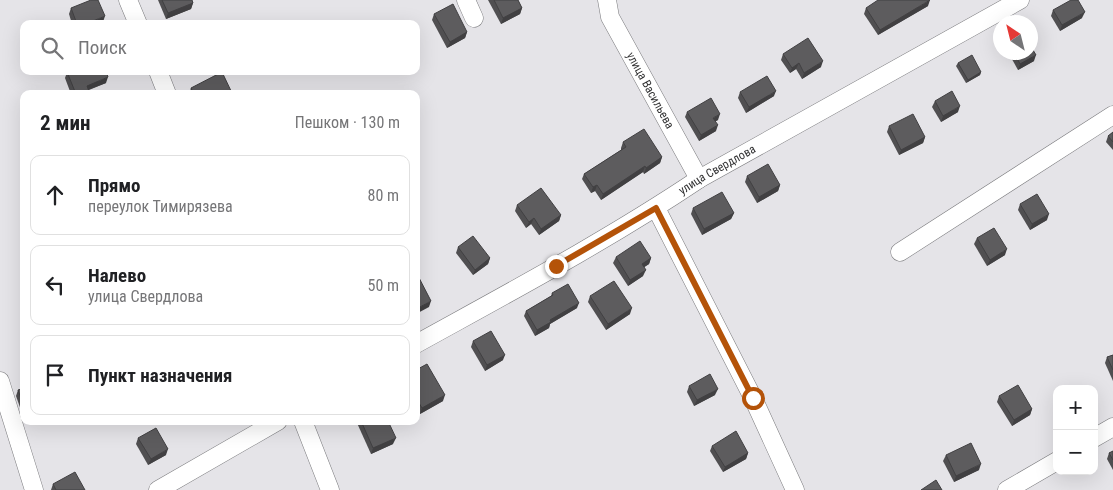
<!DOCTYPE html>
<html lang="ru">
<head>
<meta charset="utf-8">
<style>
  body { margin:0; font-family:"Roboto Condensed",sans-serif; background:#f6f6f6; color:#202124 }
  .controls { position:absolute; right:15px; bottom:15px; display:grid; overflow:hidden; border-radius:10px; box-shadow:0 5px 20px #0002 }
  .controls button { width:45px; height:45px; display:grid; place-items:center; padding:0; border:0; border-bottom:1px solid #e0e0e0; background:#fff; color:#202124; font:25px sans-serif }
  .compass { position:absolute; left:993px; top:15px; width:45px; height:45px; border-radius:50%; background:#fff; box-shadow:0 5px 20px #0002; rotate:325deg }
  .stop { position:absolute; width:15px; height:15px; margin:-11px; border:4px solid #b45309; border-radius:50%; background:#fff }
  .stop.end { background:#b45309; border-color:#fff; box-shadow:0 1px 5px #0008 }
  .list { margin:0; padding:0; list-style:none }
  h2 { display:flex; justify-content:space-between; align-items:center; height:65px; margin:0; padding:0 20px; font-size:21px }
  h2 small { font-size:16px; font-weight:400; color:#757577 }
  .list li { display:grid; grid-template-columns:32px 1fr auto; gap:15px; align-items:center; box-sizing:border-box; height:80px; margin:0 10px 10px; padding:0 10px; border:1px solid #e0e0e0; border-radius:10px }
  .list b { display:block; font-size:19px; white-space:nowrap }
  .list p { margin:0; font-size:16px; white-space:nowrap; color:#757577 }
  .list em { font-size:16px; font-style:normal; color:#757577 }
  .icon { flex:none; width:28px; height:28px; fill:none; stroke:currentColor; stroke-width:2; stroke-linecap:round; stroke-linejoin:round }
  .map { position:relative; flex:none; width:1113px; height:490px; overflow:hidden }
  .search { position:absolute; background:#fff; box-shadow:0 5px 20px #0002; left:20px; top:20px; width:400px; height:55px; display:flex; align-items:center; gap:12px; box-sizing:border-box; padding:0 18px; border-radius:10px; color:#757577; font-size:19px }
  .panel { position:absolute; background:#fff; box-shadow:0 5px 20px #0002; left:20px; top:90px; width:400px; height:335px; border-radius:10px }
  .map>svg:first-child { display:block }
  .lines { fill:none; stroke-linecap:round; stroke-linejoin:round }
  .street-casing { stroke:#7b7b7e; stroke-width:19 }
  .street { stroke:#fff; stroke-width:18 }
  .wall { fill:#504f51 }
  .shaded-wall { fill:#414042 }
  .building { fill:#5d5c5e; stroke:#414042 }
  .route { stroke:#b45309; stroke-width:6 }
  .labels { text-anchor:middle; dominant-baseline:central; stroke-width:5; stroke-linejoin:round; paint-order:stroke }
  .street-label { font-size:12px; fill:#323233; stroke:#e5e4e8 }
</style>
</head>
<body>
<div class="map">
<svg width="1113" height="490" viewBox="0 0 1113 490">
  <rect width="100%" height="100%" fill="#e5e4e8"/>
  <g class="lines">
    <!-- street casing -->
    <g class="street-casing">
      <g id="street">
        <polyline points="128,0 138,24"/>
        <polyline points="466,0 474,18"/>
        <path id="s1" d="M607 0 610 17 699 179"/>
        <polyline points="158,71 167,94"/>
        <polyline points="656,208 753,398 795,490"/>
        <polyline points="900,252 1113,115"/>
        <path id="s2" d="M416 344C512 291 608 240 699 179L1020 0"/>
        <polyline points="0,381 34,490"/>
        <polyline points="303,421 330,490"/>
        <polyline points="1094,438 1113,427"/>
        <polyline points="158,490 278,421"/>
        <polyline points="1007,490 1057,461"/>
      </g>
    </g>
    <!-- street -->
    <use href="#street" class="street"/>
  </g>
  <!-- wall -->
  <g class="wall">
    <polygon points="158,0 192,0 193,3 191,9 166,19"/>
    <polygon points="488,0 518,0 522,8 520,14 501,24"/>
    <polygon points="928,6 878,35 864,14 866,8"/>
    <polygon points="71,8 103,22 99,24 72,24 69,14"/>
    <polygon points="1053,10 1082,18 1060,31 1051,16"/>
    <polygon points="434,14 467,32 465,38 447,48 432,20"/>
    <polygon points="1008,52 1030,52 1034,61 1018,70"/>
    <polygon points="783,54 821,67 802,79 796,69 790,73 781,60"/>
    <polygon points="958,63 981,72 980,75 966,83 956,66"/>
    <polygon points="67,72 106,83 89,90 90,94 71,94 65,78"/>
    <polygon points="191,88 232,93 232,94 189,94"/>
    <polygon points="740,92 774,96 746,113 738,98"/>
    <polygon points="935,101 958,112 941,122 932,107"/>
    <polygon points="687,112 718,120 715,121 716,131 699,141 685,117"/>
    <polygon points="889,126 925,137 923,143 899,155 887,132"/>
    <polygon points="1113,132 1113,150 1106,142 1108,136"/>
    <polygon points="623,142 662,157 660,163 644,174 643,172 601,200 595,191 591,193 582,179 584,174 621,150 621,148"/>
    <polygon points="747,176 780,185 778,191 757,203 745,182"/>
    <polygon points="1020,204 1047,220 1030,230 1018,210"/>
    <polygon points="517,205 561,215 559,221 539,235 531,224 526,228 515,211"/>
    <polygon points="693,208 734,213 731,219 702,235 691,214"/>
    <polygon points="977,238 1005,255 987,266 974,244"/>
    <polygon points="458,247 490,258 488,264 473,275 456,253"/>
    <polygon points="616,257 651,258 649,264 644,267 643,276 628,286 613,263"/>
    <polygon points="552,293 577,308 550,324 549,328 535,336 524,316 526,311 551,296"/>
    <polygon points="590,296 630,314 606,330 588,302"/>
    <polygon points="473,341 503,360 485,371 471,347"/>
    <polygon points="1113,355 1113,381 1105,363 1107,357"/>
    <polygon points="416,370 443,401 420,414 416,408"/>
    <polygon points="689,386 715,395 694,406 687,392"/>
    <polygon points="24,388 24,413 22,413 16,396 18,390"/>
    <polygon points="999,396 1032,409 1030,415 1012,426 997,402"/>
    <polygon points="358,421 388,421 393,444 371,454 357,423"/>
    <polygon points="138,438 166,455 148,465 136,444"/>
    <polygon points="712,446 748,453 746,459 723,472 710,451"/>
    <polygon points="1113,451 1113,470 1107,459 1109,453"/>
    <polygon points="946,455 979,470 954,482 943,461"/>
    <polygon points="53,484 85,490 51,490"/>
  </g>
  <!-- shaded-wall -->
  <g class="shaded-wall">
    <polygon points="930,0 928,6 878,35 880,30"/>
    <polygon points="193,3 191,9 166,19 168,13"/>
    <polygon points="522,8 520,14 501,24 503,18"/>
    <polygon points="1085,12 1082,18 1060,31 1062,25"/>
    <polygon points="105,16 103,22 99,24 86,24"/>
    <polygon points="467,32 465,38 447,48 450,42"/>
    <polygon points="1036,55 1034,61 1018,70 1020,64"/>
    <polygon points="823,61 821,67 802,79 804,73"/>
    <polygon points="799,63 796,69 790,73 792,68"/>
    <polygon points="981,72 980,75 966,83 968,80"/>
    <polygon points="108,77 106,83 85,91 87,86"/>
    <polygon points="776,91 774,96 746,113 749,107"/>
    <polygon points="960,106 958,112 941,122 943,116"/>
    <polygon points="720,114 718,120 711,124 713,118"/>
    <polygon points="718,125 716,131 699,141 701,135"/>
    <polygon points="925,137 923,143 899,155 901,150"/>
    <polygon points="662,157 660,163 644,174 646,168"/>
    <polygon points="645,166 643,172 601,200 603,194"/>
    <polygon points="597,185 595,191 591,193 593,187"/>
    <polygon points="780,185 778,191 757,203 759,197"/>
    <polygon points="734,213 731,219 702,235 704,229"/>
    <polygon points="1049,214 1047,220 1030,230 1032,224"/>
    <polygon points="561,215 559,221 539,235 541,229"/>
    <polygon points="534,218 531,224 526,228 529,222"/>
    <polygon points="1007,249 1005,255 987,266 990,260"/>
    <polygon points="490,258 488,264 473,275 475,270"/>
    <polygon points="651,258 649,264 640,270 642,264"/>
    <polygon points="646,270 643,276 628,286 630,280"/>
    <polygon points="431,301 429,307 416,314 416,309"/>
    <polygon points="579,303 577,308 550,324 549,328 535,336 537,330 550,320"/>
    <polygon points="632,308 630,314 606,330 608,324"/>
    <polygon points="505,355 503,360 485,371 487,365"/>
    <polygon points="718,389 715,395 694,406 697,400"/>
    <polygon points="445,395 443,401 420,414 422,408"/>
    <polygon points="1032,409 1030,415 1012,426 1014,420"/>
    <polygon points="396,438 393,444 371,454 373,448"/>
    <polygon points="168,449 166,455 148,465 151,459"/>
    <polygon points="748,453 746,459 723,472 725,467"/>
    <polygon points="981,464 979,470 954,482 956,476"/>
  </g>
  <!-- building -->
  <g class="building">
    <polygon points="91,0 98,0 105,16 86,24 77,24 71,8"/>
    <polygon points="162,0 192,0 193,3 168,13"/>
    <polygon points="494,0 518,0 522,8 503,18"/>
    <polygon points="878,0 930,0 880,30 866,8"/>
    <polygon points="1071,0 1078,0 1085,12 1062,25 1053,10"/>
    <polygon points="453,4 467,32 450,42 434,14"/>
    <polygon points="808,38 823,61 804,73 799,63 792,68 783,54"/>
    <polygon points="1030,45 1036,55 1020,64 1014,52 1030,52"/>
    <polygon points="972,55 981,72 968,80 958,63"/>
    <polygon points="69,71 106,71 108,77 87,86 90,94 76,94 67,72"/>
    <polygon points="222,72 232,93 231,94 194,94 191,88"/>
    <polygon points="767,76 776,91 749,107 740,92"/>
    <polygon points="952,91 960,106 943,116 935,101"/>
    <polygon points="711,98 720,114 713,118 718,125 701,135 687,112"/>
    <polygon points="913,114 925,137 901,150 889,126"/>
    <polygon points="644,129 662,157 646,168 645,166 603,194 597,185 593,187 584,174 626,147 623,142"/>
    <polygon points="1113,132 1113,142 1108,136"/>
    <polygon points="768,164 780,185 759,197 747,176"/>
    <polygon points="541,188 561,215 541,229 534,218 529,222 517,205"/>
    <polygon points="722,192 734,213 704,229 693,208"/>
    <polygon points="1037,194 1049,214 1032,224 1020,204"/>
    <polygon points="994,228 1007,249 990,260 977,238"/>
    <polygon points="473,236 490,258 475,270 458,247"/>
    <polygon points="640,241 651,258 642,264 646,270 630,280 616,257"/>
    <polygon points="416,272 431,301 416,309"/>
    <polygon points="614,281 632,308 608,324 590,296"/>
    <polygon points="568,284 579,303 550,320 551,322 537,330 526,311 553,295 552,293"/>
    <polygon points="491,331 505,355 487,365 473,341"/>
    <polygon points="1113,355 1113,370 1107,357"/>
    <polygon points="427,364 445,395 422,408 416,398 416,392 419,391 416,386 416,370"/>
    <polygon points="710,374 718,389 697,400 689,386"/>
    <polygon points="1018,385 1032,409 1014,420 999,396"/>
    <polygon points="1070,386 1072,389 1065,389"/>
    <polygon points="24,388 24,407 18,390"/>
    <polygon points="361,421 388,421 396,438 373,448"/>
    <polygon points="156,428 168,449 151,459 138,438"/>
    <polygon points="736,431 748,453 725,467 712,446"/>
    <polygon points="971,443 981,464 956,476 946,455"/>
    <polygon points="1113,451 1113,460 1109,453"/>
    <polygon points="75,472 85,490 56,490 53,484"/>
    <polygon points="936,480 942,490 921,490"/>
  </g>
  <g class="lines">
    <!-- route -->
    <polyline class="route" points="556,266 656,208 753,398"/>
  </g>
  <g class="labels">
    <!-- street labels -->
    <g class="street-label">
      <text stroke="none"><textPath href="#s1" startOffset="101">улица Васильева</textPath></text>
      <text stroke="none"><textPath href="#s2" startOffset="348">улица Свердлова</textPath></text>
    </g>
  </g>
</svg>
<div class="controls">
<button>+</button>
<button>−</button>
</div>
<svg class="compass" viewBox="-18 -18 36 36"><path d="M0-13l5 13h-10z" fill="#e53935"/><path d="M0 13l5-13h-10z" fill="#757577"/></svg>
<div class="stop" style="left:753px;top:398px"></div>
<div class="stop end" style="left:556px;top:266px"></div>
<div class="search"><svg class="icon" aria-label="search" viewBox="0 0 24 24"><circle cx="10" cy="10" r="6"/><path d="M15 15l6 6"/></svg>Поиск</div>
<section class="panel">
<h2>2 мин<small>Пешком · 130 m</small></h2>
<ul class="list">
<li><svg class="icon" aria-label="ahead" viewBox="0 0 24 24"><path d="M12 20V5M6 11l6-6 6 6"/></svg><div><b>Прямо</b><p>переулок Тимирязева</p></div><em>80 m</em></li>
<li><svg class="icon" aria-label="left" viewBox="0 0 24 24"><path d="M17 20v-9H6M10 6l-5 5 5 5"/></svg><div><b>Налево</b><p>улица Свердлова</p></div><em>50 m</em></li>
<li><svg class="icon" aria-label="arrive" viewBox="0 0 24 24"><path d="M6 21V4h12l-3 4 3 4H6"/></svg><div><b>Пункт назначения</b></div></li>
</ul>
</section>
</div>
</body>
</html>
